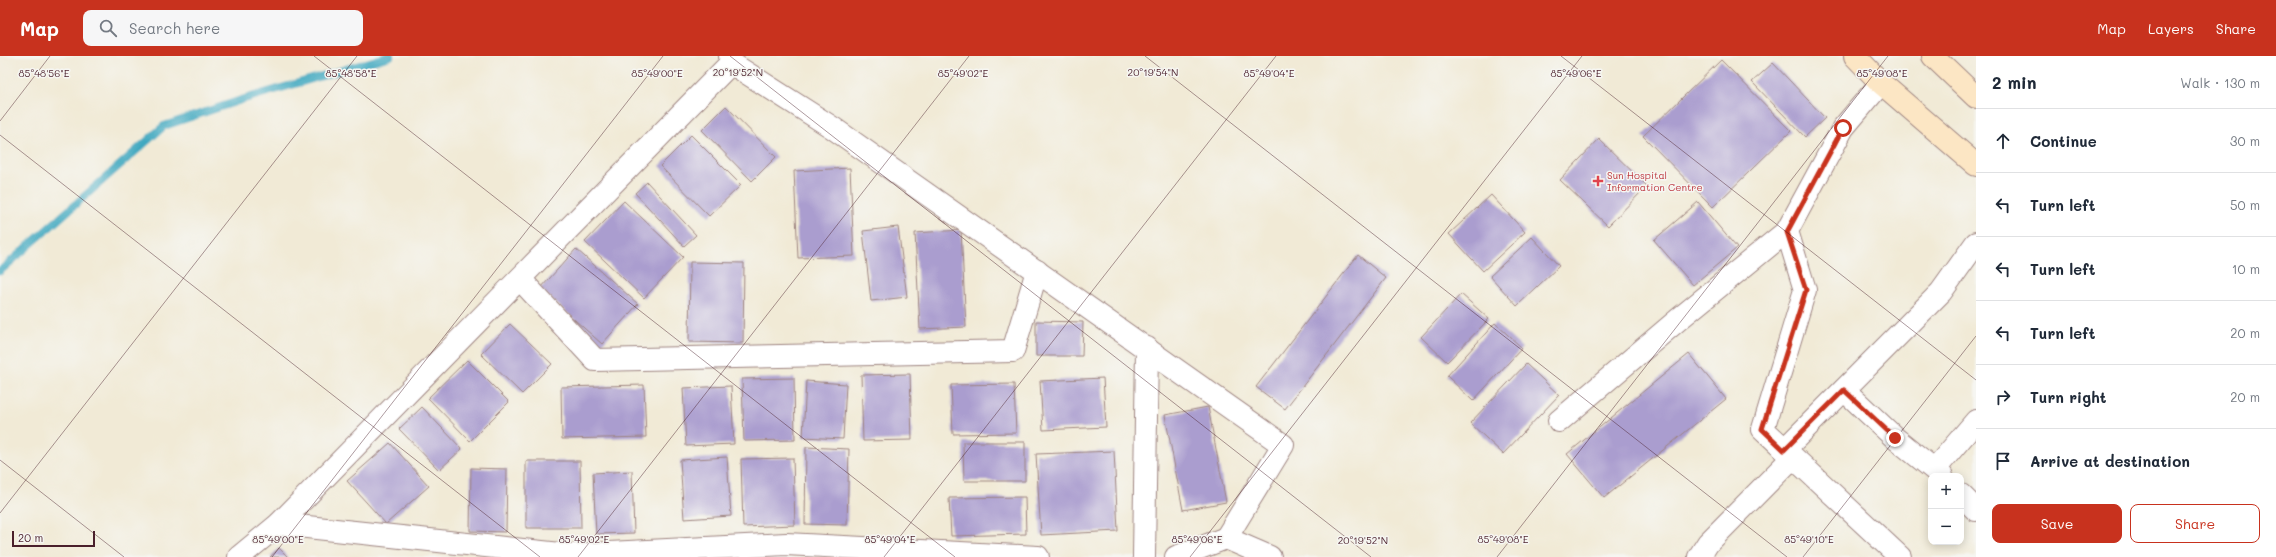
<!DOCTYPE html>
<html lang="en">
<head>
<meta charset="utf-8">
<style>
  body { margin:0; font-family:Mali,sans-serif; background:#f6f6f7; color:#1f2937 }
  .controls { position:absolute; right:12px; bottom:12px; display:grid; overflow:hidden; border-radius:8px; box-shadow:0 2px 10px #0003 }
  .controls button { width:36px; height:36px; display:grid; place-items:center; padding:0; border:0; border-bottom:1px solid #e0e1e3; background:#fff; color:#1f2937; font:20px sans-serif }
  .scale { position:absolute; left:12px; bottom:10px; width:83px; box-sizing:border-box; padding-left:4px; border:2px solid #4a1f2b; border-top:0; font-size:11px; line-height:14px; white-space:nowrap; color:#4a1f2b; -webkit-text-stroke:3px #f6f6f2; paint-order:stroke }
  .stop { position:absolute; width:12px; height:12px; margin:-9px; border:3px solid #c8321e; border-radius:50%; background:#fff }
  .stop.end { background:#c8321e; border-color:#fff; box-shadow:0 1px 4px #0008 }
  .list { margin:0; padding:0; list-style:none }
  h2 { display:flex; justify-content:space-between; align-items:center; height:52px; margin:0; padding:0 16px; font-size:17px }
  h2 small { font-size:13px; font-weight:400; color:#747a83 }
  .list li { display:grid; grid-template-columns:26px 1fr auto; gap:12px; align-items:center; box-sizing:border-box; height:64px; padding:0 16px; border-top:1px solid #e0e1e3 }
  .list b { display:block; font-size:15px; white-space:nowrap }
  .list em { font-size:13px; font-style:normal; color:#747a83 }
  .actions { display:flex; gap:8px; padding:12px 16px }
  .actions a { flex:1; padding:9px 0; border:1px solid #c8321e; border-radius:8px; text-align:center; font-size:14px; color:#c8321e }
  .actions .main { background:#c8321e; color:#fff }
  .icon { flex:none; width:22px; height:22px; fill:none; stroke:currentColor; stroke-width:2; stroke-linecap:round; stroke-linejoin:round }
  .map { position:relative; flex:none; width:1976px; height:501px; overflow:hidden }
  header { display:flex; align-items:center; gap:24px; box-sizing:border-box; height:56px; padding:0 20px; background:#c8321e; color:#fff }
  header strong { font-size:19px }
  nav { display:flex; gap:22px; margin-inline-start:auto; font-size:14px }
  .search { width:280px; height:36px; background:#f6f6f7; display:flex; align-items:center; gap:10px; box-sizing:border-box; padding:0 14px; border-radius:8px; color:#747a83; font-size:15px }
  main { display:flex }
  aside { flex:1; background:#fff }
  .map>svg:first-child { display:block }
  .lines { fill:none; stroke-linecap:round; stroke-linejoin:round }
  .stream { stroke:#40a8c0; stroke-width:8 }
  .building { fill:#aa9dcf }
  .street-casing { stroke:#9e8480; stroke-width:24 }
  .secondary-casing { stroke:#9e8480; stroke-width:24 }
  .street { stroke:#fff; stroke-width:22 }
  .secondary { stroke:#fce6c4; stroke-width:22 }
  .route { stroke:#c8321e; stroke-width:5 }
  .ticks { fill:none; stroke:#4a1f2b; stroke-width:1; stroke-opacity:0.45 }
  .health-dot { fill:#e0444e; stroke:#f6f6f2; stroke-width:1.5 }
  .labels { text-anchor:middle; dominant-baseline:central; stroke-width:3; stroke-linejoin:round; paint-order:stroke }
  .health-label { font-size:10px; fill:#be3a42; stroke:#f6f6f2; text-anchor:start }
  .ticks-label { font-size:10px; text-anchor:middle; fill:#4a1f2b; stroke:#f6f6f2; stroke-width:3; stroke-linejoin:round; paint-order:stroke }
</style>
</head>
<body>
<header>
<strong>Map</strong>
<div class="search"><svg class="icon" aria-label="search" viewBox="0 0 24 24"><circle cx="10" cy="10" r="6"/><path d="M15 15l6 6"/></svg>Search here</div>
<nav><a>Map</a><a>Layers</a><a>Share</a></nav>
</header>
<main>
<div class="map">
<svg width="1976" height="501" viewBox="0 0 1976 501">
  <rect width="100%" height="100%" fill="#f6f6f2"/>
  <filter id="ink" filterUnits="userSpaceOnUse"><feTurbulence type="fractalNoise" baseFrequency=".025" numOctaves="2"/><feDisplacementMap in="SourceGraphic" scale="8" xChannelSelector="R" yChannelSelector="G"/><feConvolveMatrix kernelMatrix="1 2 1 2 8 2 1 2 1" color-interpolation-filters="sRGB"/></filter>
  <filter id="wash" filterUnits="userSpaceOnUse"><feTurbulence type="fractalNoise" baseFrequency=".012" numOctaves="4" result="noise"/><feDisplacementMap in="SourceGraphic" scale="16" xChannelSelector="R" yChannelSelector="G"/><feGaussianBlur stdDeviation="0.9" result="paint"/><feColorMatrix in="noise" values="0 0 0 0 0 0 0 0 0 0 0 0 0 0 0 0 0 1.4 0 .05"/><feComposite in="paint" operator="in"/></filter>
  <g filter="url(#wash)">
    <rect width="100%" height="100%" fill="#f1ead6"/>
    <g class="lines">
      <!-- stream -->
      <polyline class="stream" points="0,215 164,70 241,44 390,0"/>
    </g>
    <g id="blocks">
      <!-- building -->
      <g class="building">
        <polygon points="1721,4 1791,75 1713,151 1643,80"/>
        <polygon points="1773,7 1825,62 1805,81 1752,26"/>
        <polygon points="726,50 776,101 752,125 702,74"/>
        <polygon points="691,79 741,129 709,160 660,110"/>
        <polygon points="1599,83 1647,130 1608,170 1560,124"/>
        <polygon points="850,112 854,200 798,202 794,115"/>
        <polygon points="647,126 696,179 684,190 635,137"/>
        <polygon points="1491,139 1525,176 1483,215 1449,178"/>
        <polygon points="624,145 683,201 644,242 585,186"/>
        <polygon points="1698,146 1737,192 1693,229 1654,184"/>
        <polygon points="898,171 907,241 871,245 863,175"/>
        <polygon points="961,174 966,271 920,273 915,177"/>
        <polygon points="1532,181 1559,210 1517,250 1490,220"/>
        <polygon points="576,193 638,248 602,288 540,233"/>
        <polygon points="1358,199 1386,222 1285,353 1256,331"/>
        <polygon points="690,206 744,207 743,287 689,286"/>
        <polygon points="1461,238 1489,263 1447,306 1421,281"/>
        <polygon points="1036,265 1083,266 1082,300 1036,300"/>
        <polygon points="1495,267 1522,292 1473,345 1447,320"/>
        <polygon points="510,268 552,308 522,338 481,298"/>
        <polygon points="1689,298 1726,343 1604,442 1567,398"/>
        <polygon points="467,304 509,346 470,385 428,342"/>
        <polygon points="1526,308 1559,339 1503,398 1470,367"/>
        <polygon points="910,318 912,384 863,385 861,319"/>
        <polygon points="794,322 795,384 744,385 742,323"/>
        <polygon points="1103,322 1106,371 1043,374 1040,325"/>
        <polygon points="806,325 846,328 843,383 803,381"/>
        <polygon points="1014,328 1016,377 953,378 951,329"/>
        <polygon points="644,329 646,381 562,383 561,331"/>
        <polygon points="731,330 734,388 686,390 683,332"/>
        <polygon points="422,351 462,393 439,414 399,373"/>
        <polygon points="1208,351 1226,446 1183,454 1165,359"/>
        <polygon points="963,386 1025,386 1025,425 964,425"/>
        <polygon points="390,387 429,430 386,468 347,425"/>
        <polygon points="806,391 849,393 847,469 805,468"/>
        <polygon points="1114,395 1118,475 1041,479 1036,398"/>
        <polygon points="727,401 731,460 684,463 680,404"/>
        <polygon points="793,402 795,469 743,471 741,403"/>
        <polygon points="526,405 580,405 581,472 526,472"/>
        <polygon points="471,412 507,413 506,476 470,475"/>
        <polygon points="632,415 634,477 596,478 593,417"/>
        <polygon points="1025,441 1026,478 951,480 949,442"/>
        <polygon points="279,492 288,501 270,501"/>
      </g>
    </g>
  </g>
  <g filter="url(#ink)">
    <use href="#blocks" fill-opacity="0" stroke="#9e8480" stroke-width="1"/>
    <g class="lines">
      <!-- street casing -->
      <g class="street-casing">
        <g id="street">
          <polyline points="730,0 731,7 833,72 1283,389 1226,482 1270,501"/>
          <polyline points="1881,27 1843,72 1787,175 1805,234 1763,373 1900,501"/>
          <polyline points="520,223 595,304 1013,295 1037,215"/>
          <polyline points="1844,334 1895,382 1942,420"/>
          <polyline points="1559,365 1679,263 1787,175"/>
          <polyline points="1784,394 1941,236 1976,187"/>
          <polyline points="1935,413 1976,365"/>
          <polyline points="1961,439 1976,454"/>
          <polyline points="279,468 570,499 786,488 1038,501"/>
          <polyline points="239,501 279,468 731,7"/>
          <polyline points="1144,501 1147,292"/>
          <polyline points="1176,501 1226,482"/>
          <polyline points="1699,501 1708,487 1792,402"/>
        </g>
      </g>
      <!-- secondary casing -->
      <g class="secondary-casing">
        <g id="secondary">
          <polyline points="1855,0 1881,27 1976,109"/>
          <polyline points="1933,0 1976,41"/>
        </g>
      </g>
      <!-- street -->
      <use href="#street" class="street"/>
      <!-- secondary -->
      <use href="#secondary" class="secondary"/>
    </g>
  </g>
  <g class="lines" filter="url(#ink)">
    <!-- route -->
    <polyline class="route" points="1843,72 1787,176 1806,234 1762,373 1784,394 1844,334 1895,382"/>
  </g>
  <!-- ticks -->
  <path class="ticks" d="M314 0 955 501M730 0 1371 501M1145 0 1787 501M1561 0 1976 324M0 65 50 0M0 79 540 501M0 404 124 501M0 457 357 0M272 501 663 0M578 501 969 0M884 501 1276 0M1190 501 1582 0M1497 501 1888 0M1803 501 1976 280"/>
  <!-- markers -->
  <path class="health-dot" d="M1596 119h4v4h4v4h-4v4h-4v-4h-4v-4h4z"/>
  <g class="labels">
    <!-- health labels -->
    <g class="health-label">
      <text x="1607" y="119">Sun Hospital<tspan x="1607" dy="12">Information Centre</tspan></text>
    </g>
  </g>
  <g class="ticks-label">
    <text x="738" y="20">20°19'52"N</text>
    <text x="1153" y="20">20°19'54"N</text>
    <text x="44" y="21">85°48'56"E</text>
    <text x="963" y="21">85°49'02"E</text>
    <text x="1269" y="21">85°49'04"E</text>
    <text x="1576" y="21">85°49'06"E</text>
    <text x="351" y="21">85°48'58"E</text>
    <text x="657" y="21">85°49'00"E</text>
    <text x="1882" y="21">85°49'08"E</text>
    <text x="278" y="487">85°49'00"E</text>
    <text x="584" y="487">85°49'02"E</text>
    <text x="890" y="487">85°49'04"E</text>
    <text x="1197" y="487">85°49'06"E</text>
    <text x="1503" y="487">85°49'08"E</text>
    <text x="1809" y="487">85°49'10"E</text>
    <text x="1363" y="488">20°19'52"N</text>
  </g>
</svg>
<div class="controls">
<button>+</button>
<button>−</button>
</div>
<div class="scale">20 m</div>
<div class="stop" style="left:1843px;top:72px"></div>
<div class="stop end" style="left:1895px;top:382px"></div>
</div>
<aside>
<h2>2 min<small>Walk · 130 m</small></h2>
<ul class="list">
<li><svg class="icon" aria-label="ahead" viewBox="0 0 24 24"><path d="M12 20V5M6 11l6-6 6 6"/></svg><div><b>Continue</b></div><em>30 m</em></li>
<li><svg class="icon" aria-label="left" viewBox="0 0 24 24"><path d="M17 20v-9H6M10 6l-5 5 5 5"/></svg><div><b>Turn left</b></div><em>50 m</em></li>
<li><svg class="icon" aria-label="left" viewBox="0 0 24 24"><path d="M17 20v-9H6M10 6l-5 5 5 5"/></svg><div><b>Turn left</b></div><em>10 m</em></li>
<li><svg class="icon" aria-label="left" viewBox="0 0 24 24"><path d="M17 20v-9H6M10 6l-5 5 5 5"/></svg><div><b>Turn left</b></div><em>20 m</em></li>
<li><svg class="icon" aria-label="right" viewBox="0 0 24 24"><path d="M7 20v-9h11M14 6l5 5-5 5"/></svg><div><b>Turn right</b></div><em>20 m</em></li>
<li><svg class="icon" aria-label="arrive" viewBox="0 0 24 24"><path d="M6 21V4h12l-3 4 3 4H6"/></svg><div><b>Arrive at destination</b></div></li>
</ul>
<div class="actions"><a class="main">Save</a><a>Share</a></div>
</aside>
</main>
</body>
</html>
